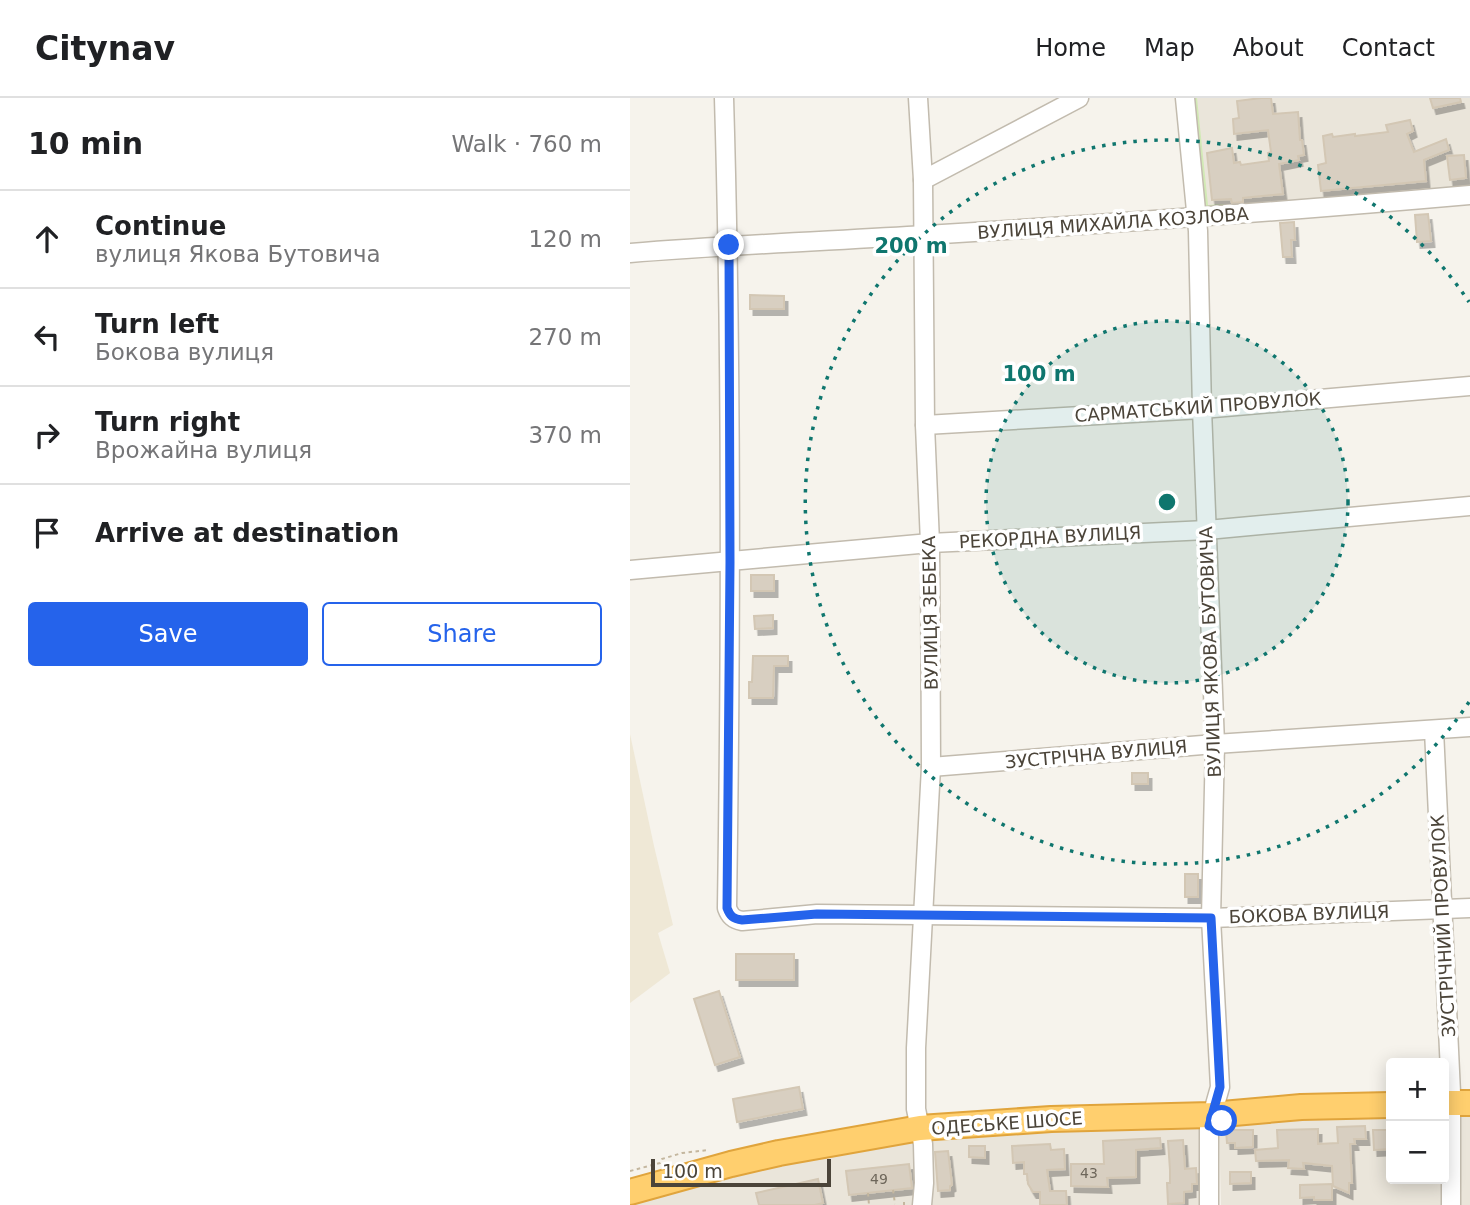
<!DOCTYPE html>
<html lang="en">
<head>
<meta charset="utf-8">
<style>
  body { margin:0; font-family:"DejaVu Sans",sans-serif; background:#f6f6f6; color:#202124 }
  .controls { position:absolute; right:21px; bottom:21px; display:grid; overflow:hidden; border-radius:7px; box-shadow:0 4px 18px #0003 }
  .controls button { width:63px; height:63px; display:grid; place-items:center; padding:0; border:0; border-bottom:2px solid #e0e0e0; background:#fff; color:#202124; font:35px sans-serif }
  .scale { position:absolute; left:21px; bottom:18px; width:180px; box-sizing:border-box; padding-left:7px; border:4px solid #4b4439; border-top:0; font-size:19px; line-height:24px; white-space:nowrap; color:#4b4439; -webkit-text-stroke:5px #fff; paint-order:stroke }
  .stop { position:absolute; width:21px; height:21px; margin:-16px; border:5px solid #2563eb; border-radius:50%; background:#fff }
  .stop.end { background:#2563eb; border-color:#fff; box-shadow:0 2px 7px #0008 }
  .list { margin:0; padding:0; list-style:none }
  h2 { display:flex; justify-content:space-between; align-items:center; height:91px; margin:0; padding:0 28px; font-size:30px }
  h2 small { font-size:23px; font-weight:400; color:#757577 }
  .list li { display:grid; grid-template-columns:46px 1fr auto; gap:21px; align-items:center; box-sizing:border-box; height:98px; padding:0 28px; border-top:2px solid #e0e0e0 }
  .list b { display:block; font-size:26px; white-space:nowrap }
  .list p { margin:0; font-size:23px; white-space:nowrap; color:#757577 }
  .list em { font-size:23px; font-style:normal; color:#757577 }
  .actions { display:flex; gap:14px; padding:21px 28px }
  .actions a { flex:1; padding:16px 0; border:2px solid #2563eb; border-radius:7px; text-align:center; font-size:24px; color:#2563eb }
  .actions .main { background:#2563eb; color:#fff }
  .icon { flex:none; width:38px; height:38px; fill:none; stroke:currentColor; stroke-width:2; stroke-linecap:round; stroke-linejoin:round }
  .map { position:relative; flex:none; width:840px; height:1107px; overflow:hidden }
  header { display:flex; align-items:center; gap:42px; box-sizing:border-box; height:98px; padding:0 35px; background:#fff; border-bottom:2px solid #e0e0e0 }
  header strong { font-size:33px }
  nav { display:flex; gap:38px; margin-inline-start:auto; font-size:24px }
  main { display:flex }
  aside { flex:1; background:#fff }
  .map>svg:first-child { display:block }
  .residential { fill:#eae5da }
  .education { fill:#efe8d6 }
  .green { fill:#d2eab5 }
  .building { fill:#d8cfc1; stroke:#d3c7b4; stroke-width:2; filter:url(#shadow) }
  .lines { fill:none; stroke-linecap:round; stroke-linejoin:round }
  .minor-casing { stroke:#c2bbae; stroke-width:21 }
  .highway-casing { stroke:#e0a43c; stroke-width:28 }
  .path { stroke:#c4b79f; stroke-width:2; stroke-dasharray:3.5 3.5; stroke-linecap:butt }
  .minor { stroke:#fff; stroke-width:18 }
  .highway { stroke:#ffcf6e; stroke-width:24 }
  .route { stroke:#2563eb; stroke-width:9 }
  .ring { fill:none; stroke:#0f766e; stroke-width:3.5; stroke-dasharray:3.5 7 }
  .labels { text-anchor:middle; dominant-baseline:central; stroke-width:7; stroke-linejoin:round; paint-order:stroke }
  .number-label { font-size:14px; fill:#6e675b }
  .street-label { font-size:18px; fill:#4b4439; stroke:#fff }
  .centre { fill:#0f766e; stroke:#fff; stroke-width:3.5 }
  .ring-label { font-size:21px; text-anchor:middle; font-weight:bold; fill:#0f766e; stroke:#fff; stroke-width:7; stroke-linejoin:round; paint-order:stroke }
</style>
</head>
<body>
<header>
<strong>Citynav</strong>
<nav><a>Home</a><a>Map</a><a>About</a><a>Contact</a></nav>
</header>
<main>
<aside>
<h2>10 min<small>Walk · 760 m</small></h2>
<ul class="list">
<li><svg class="icon" aria-label="ahead" viewBox="0 0 24 24"><path d="M12 20V5M6 11l6-6 6 6"/></svg><div><b>Continue</b><p>вулиця Якова Бутовича</p></div><em>120 m</em></li>
<li><svg class="icon" aria-label="left" viewBox="0 0 24 24"><path d="M17 20v-9H6M10 6l-5 5 5 5"/></svg><div><b>Turn left</b><p>Бокова вулиця</p></div><em>270 m</em></li>
<li><svg class="icon" aria-label="right" viewBox="0 0 24 24"><path d="M7 20v-9h11M14 6l5 5-5 5"/></svg><div><b>Turn right</b><p>Врожайна вулиця</p></div><em>370 m</em></li>
<li><svg class="icon" aria-label="arrive" viewBox="0 0 24 24"><path d="M6 21V4h12l-3 4 3 4H6"/></svg><div><b>Arrive at destination</b></div></li>
</ul>
<div class="actions"><a class="main">Save</a><a>Share</a></div>
</aside>
<div class="map">
<svg width="840" height="1107" viewBox="0 0 840 1107">
  <defs>
    <filter id="shadow"><feDropShadow dx="3.5" dy="6" stdDeviation="0" flood-color="#0004"/></filter>
  </defs>
  <rect width="100%" height="100%" fill="#f6f3ec"/>
  <!-- residential -->
  <g class="residential">
    <polygon points="560,0 840,0 840,92 575,113"/>
    <rect x="825" y="1013" width="15" height="94"/>
    <polygon points="761,1015 761,1081 814,1081 818,1107 591,1107 589,1027"/>
    <polygon points="570,1026 575,1107 294,1107 295,1043 322,1036"/>
    <polygon points="286,1040 290,1107 0,1107 0,1105 85,1080"/>
  </g>
  <!-- education -->
  <polygon class="education" points="0,636 24,748 43,827 28,835 40,875 0,905"/>
  <!-- green -->
  <polygon class="green" points="560,0 567,0 578,107 594,106 595,111 575,113"/>
  <!-- building -->
  <g class="building">
    <polygon points="631,0 641,0 643,16 668,14 670,42 672,42 674,57 668,58 669,62 649,66 653,96 613,100 613,104 602,105 601,101 582,102 577,55 602,50 604,65 610,64 611,67 639,63 638,55 641,54 638,32 604,36 603,21 609,20 607,3"/>
    <polygon points="800,0 830,0 831,4 803,10"/>
    <polygon points="780,22 783,33 777,36 784,54 816,41 819,52 794,62 796,83 691,93 688,67 696,65 693,38 702,36 703,39 725,36 725,38 758,34 756,27"/>
    <polygon points="834,57 836,80 820,82 817,58"/>
    <polygon points="798,116 801,143 787,144 785,117"/>
    <polygon points="664,124 665,142 661,142 662,159 653,159 650,125"/>
    <polygon points="120,197 154,198 154,211 120,211"/>
    <rect x="121" y="477" width="23" height="16"/>
    <polygon points="143,517 143,530 125,531 124,518"/>
    <polygon points="123,558 158,558 158,568 144,568 143,600 119,600 119,584 122,584"/>
    <rect x="502" y="675" width="16" height="11"/>
    <rect x="555" y="776" width="13" height="23"/>
    <rect x="106" y="856" width="58" height="26"/>
    <polygon points="89,893 110,959 85,967 64,901"/>
    <polygon points="169,989 173,1011 107,1024 103,1001"/>
    <polygon points="735,1028 736,1041 724,1041 725,1046 720,1046 722,1085 719,1085 719,1095 703,1088 702,1068 673,1065 674,1071 658,1070 659,1062 626,1063 625,1052 648,1050 647,1032 688,1031 688,1046 708,1045 707,1029"/>
    <polygon points="596,1032 623,1032 623,1049 605,1050 605,1045 597,1045"/>
    <polygon points="743,1032 761,1032 761,1051 744,1052"/>
    <polygon points="530,1040 531,1050 506,1052 506,1079 477,1080 478,1089 441,1088 441,1066 474,1066 473,1043"/>
    <polygon points="553,1042 555,1071 566,1070 567,1086 562,1086 562,1093 554,1094 554,1105 538,1106 537,1085 540,1085 540,1072 538,1043"/>
    <polygon points="420,1046 421,1052 434,1051 435,1071 417,1072 420,1093 436,1093 437,1107 410,1107 410,1094 403,1094 398,1086 397,1076 394,1076 394,1064 383,1065 382,1048"/>
    <polygon points="339,1048 355,1048 355,1060 339,1059"/>
    <polygon points="318,1053 322,1087 320,1088 320,1092 308,1093 305,1054"/>
    <polygon points="279,1066 282,1090 219,1097 216,1073"/>
    <polygon points="600,1074 621,1074 621,1085 600,1086"/>
    <polygon points="188,1081 193,1105 185,1107 129,1107 126,1095"/>
    <polygon points="702,1086 702,1102 684,1102 684,1099 670,1100 670,1087"/>
  </g>
  <g class="lines">
    <!-- minor casing -->
    <g class="minor-casing">
      <g id="minor">
        <path d="M94 0C102 270 101 540 97 810 100 818 103 821 112 823L187 816 581 820 840 810"/>
        <polyline points="288,0 293,82 295,327 300,445 301,669 286,950 286,1011 293,1046 294,1085 292,1107"/>
        <polyline points="555,0 568,133 572,311 585,646 581,820 590,989 579,1028 579,1107"/>
        <polyline points="293,82 449,0"/>
        <path d="M0 155C99 147 197 143 296 137 478 126 659 113 840 97"/>
        <polyline points="295,327 572,311 840,288"/>
        <polyline points="0,472 300,445 577,432 840,408"/>
        <polyline points="804,632 821,995 821,1107"/>
        <polyline points="301,669 585,646 840,629"/>
      </g>
    </g>
    <!-- highway casing -->
    <g class="highway-casing">
      <g id="highway">
        <polyline points="814,1005 840,1005"/>
        <polyline points="0,1094 101,1066 149,1055 290,1030 421,1021 581,1017 671,1009 761,1007"/>
      </g>
    </g>
    <!-- path -->
    <g class="path">
      <polyline points="0,1073 30,1065 32,1061 52,1055 78,1052"/>
      <polyline points="263,1092 265,1106"/>
      <polyline points="238,1095 239,1107"/>
      <polyline points="274,1107 274,1104"/>
    </g>
    <!-- minor -->
    <use href="#minor" class="minor"/>
    <!-- highway -->
    <use href="#highway" class="highway"/>
  </g>
  <g class="lines">
    <!-- route -->
    <path class="route" d="M99 147 100 464 97 810C100 818 103 821 112 822L187 816 581 820 590 989 579 1028 592 1023"/>
  </g>
  <!-- distance rings -->
  <circle cx="537" cy="404" r="181" fill="#0f766e" fill-opacity=".12"/>
  <g class="ring">
    <circle cx="537" cy="404" r="181"/>
    <path d="M839 604A362 362 0 1 1 839 204"/>
  </g>
  <g class="labels">
    <!-- number labels -->
    <g class="number-label">
      <text x="459" y="1075">43</text>
      <text x="249" y="1081">49</text>
    </g>
    <!-- street labels -->
    <g class="street-label">
      <text transform="translate(483 125) rotate(-4)">ВУЛИЦЯ МИХАЙЛА КОЗЛОВА</text>
      <text transform="translate(568 309) rotate(-4)">САРМАТСЬКИЙ ПРОВУЛОК</text>
      <text transform="translate(420 439) rotate(-3)">РЕКОРДНА ВУЛИЦЯ</text>
      <text transform="translate(300 515) rotate(-91)">ВУЛИЦЯ ЗЕБЕКА</text>
      <text transform="translate(580 554) rotate(-92)">ВУЛИЦЯ ЯКОВА БУТОВИЧА</text>
      <text transform="translate(466 656) rotate(-5)">ЗУСТРІЧНА ВУЛИЦЯ</text>
      <text transform="translate(679 816) rotate(-2)">БОКОВА ВУЛИЦЯ</text>
      <text transform="translate(813 828) rotate(-93)">ЗУСТРІЧНИЙ ПРОВУЛОК</text>
      <text transform="translate(377 1025) rotate(-4)">ОДЕСЬКЕ ШОСЕ</text>
    </g>
  </g>
  <circle cx="537" cy="404" r="10" class="centre"/>
  <g class="ring-label">
    <text x="281" y="155">200 m</text>
    <text x="409" y="283">100 m</text>
  </g>
</svg>
<div class="controls">
<button>+</button>
<button>−</button>
</div>
<div class="scale">100 m</div>
<div class="stop" style="left:592px;top:1023px"></div>
<div class="stop end" style="left:99px;top:147px"></div>
</div>
</main>
</body>
</html>
